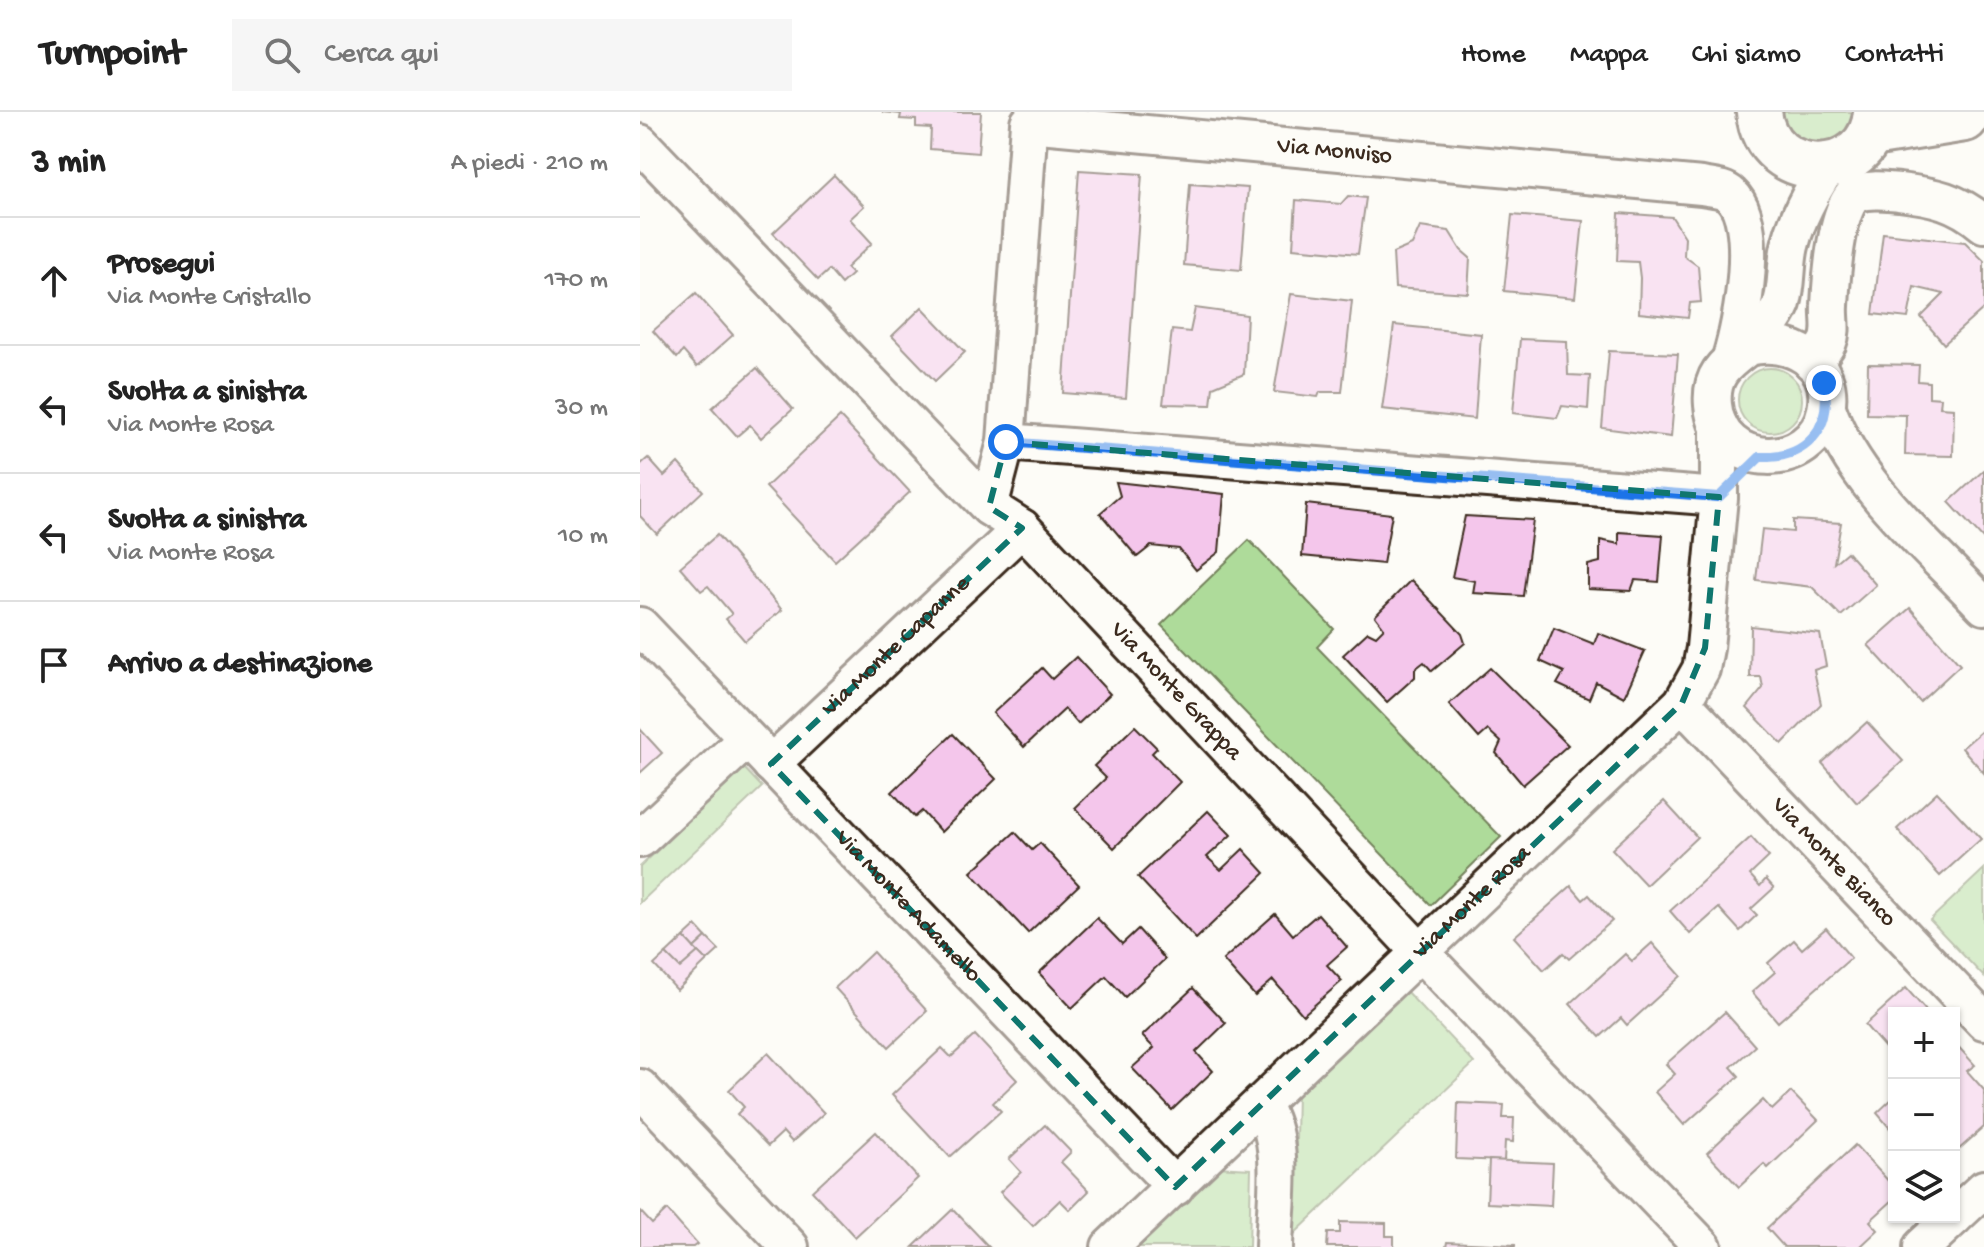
<!DOCTYPE html>
<html lang="it">
<head>
<meta charset="utf-8">
<style>
  body { margin:0; font-family:"Gochi Hand",sans-serif; background:#f6f6f6; color:#222 }
  .controls { position:absolute; right:24px; bottom:24px; display:grid; overflow:hidden; border-radius:0px; box-shadow:0 2px 6px #0004 }
  .controls button { width:72px; height:72px; display:grid; place-items:center; padding:0; border:0; border-bottom:2px solid #e0e0e0; background:#fff; color:#222; font:40px sans-serif }
  .stop { position:absolute; width:24px; height:24px; margin:-18px; border:6px solid #1a73e8; border-radius:50%; background:#fff }
  .stop.end { background:#1a73e8; border-color:#fff; box-shadow:0 2px 8px #0008 }
  .list { margin:0; padding:0; list-style:none }
  h2 { display:flex; justify-content:space-between; align-items:center; height:104px; margin:0; padding:0 32px; font-size:34px }
  h2 small { font-size:26px; font-weight:400; color:#767676 }
  .list li { display:grid; grid-template-columns:52px 1fr auto; gap:24px; align-items:center; box-sizing:border-box; height:128px; padding:0 32px; border-top:2px solid #e0e0e0 }
  .list b { display:block; font-size:30px; white-space:nowrap }
  .list p { margin:0; font-size:26px; white-space:nowrap; color:#767676 }
  .list em { font-size:26px; font-style:normal; color:#767676 }
  .icon { flex:none; width:44px; height:44px; fill:none; stroke:currentColor; stroke-width:2; stroke-linecap:round; stroke-linejoin:round }
  .map { position:relative; flex:none; width:1344px; height:1135px; overflow:hidden }
  header { display:flex; align-items:center; gap:48px; box-sizing:border-box; height:112px; padding:0 40px; background:#fff; border-bottom:2px solid #e0e0e0 }
  header strong { font-size:38px }
  nav { display:flex; gap:44px; margin-inline-start:auto; font-size:28px }
  .search { width:560px; height:72px; background:#f6f6f6; display:flex; align-items:center; gap:20px; box-sizing:border-box; padding:0 28px; border-radius:0px; color:#767676; font-size:30px }
  main { display:flex }
  aside { flex:1; background:#fff }
  .map>svg:first-child { display:block }
  .green { fill:#aedb9a; stroke:#74825c; stroke-width:2 }
  .building { fill:#f4c6eb; stroke:#3b2a1e; stroke-width:2 }
  .lines { fill:none; stroke-linecap:round; stroke-linejoin:round }
  .minor-casing { stroke:#3b2a1e; stroke-width:42 }
  .major-casing { stroke:#3b2a1e; stroke-width:50 }
  .minor { stroke:#fdfcf7; stroke-width:36 }
  .major { stroke:#fdfcf7; stroke-width:44 }
  .route { stroke:#1a73e8; stroke-width:10 }
  .marked { fill:none; stroke:#0f766e; stroke-width:6; stroke-dasharray:16 10; stroke-linejoin:round }
  .labels { text-anchor:middle; dominant-baseline:central; stroke-width:6; stroke-linejoin:round; paint-order:stroke }
  .street-label { font-size:24px; fill:#3b2a1e; stroke:#fdfcf7 }
</style>
</head>
<body>
<header>
<strong>Turnpoint</strong>
<div class="search"><svg class="icon" aria-label="search" viewBox="0 0 24 24"><circle cx="10" cy="10" r="6"/><path d="M15 15l6 6"/></svg>Cerca qui</div>
<nav><a>Home</a><a>Mappa</a><a>Chi siamo</a><a>Contatti</a></nav>
</header>
<main>
<aside>
<h2>3 min<small>A piedi · 210 m</small></h2>
<ul class="list">
<li><svg class="icon" aria-label="ahead" viewBox="0 0 24 24"><path d="M12 20V5M6 11l6-6 6 6"/></svg><div><b>Prosegui</b><p>Via Monte Cristallo</p></div><em>170 m</em></li>
<li><svg class="icon" aria-label="left" viewBox="0 0 24 24"><path d="M17 20v-9H6M10 6l-5 5 5 5"/></svg><div><b>Svolta a sinistra</b><p>Via Monte Rosa</p></div><em>30 m</em></li>
<li><svg class="icon" aria-label="left" viewBox="0 0 24 24"><path d="M17 20v-9H6M10 6l-5 5 5 5"/></svg><div><b>Svolta a sinistra</b><p>Via Monte Rosa</p></div><em>10 m</em></li>
<li><svg class="icon" aria-label="arrive" viewBox="0 0 24 24"><path d="M6 21V4h12l-3 4 3 4H6"/></svg><div><b>Arrivo a destinazione</b></div></li>
</ul>
</aside>
<div class="map">
<svg width="1344" height="1135" viewBox="0 0 1344 1135">
  <rect width="100%" height="100%" fill="#fdfcf7"/>
  <filter id="ink" filterUnits="userSpaceOnUse"><feTurbulence type="fractalNoise" baseFrequency=".0125" numOctaves="2"/><feDisplacementMap in="SourceGraphic" scale="16" xChannelSelector="R" yChannelSelector="G"/><feConvolveMatrix kernelMatrix="1 2 1 2 8 2 1 2 1" color-interpolation-filters="sRGB"/></filter>
  <g filter="url(#ink)">
    <!-- green -->
    <g class="green">
      <path d="M1138 0H1217C1210 23 1197 31 1174 35L1144 18Z"/>
      <circle cx="1130" cy="288" r="32"/>
      <polygon points="609,428 694,517 677,535 861,725 791,793 521,513"/>
      <polygon points="104,656 122,675 0,791 0,755"/>
      <polygon points="1344,757 1344,865 1290,808"/>
      <polygon points="765,878 834,951 654,1122 657,980"/>
      <polygon points="575,1055 611,1057 609,1135 492,1135"/>
    </g>
    <!-- building -->
    <g class="building">
      <polygon points="242,0 341,0 338,41 290,37 291,16 276,15 276,8 260,7 261,2"/>
      <polygon points="439,58 502,62 486,286 423,281"/>
      <polygon points="194,63 224,94 210,107 232,131 206,156 212,162 201,172 189,158 178,168 133,121"/>
      <polygon points="550,72 608,76 601,158 544,153"/>
      <polygon points="708,84 726,86 718,142 653,136 656,88 701,92"/>
      <polygon points="979,101 1032,105 1045,125 1044,144 1058,154 1061,190 1050,191 1048,206 999,201 1000,166 998,150 977,149"/>
      <polygon points="872,103 943,109 935,186 864,179"/>
      <polygon points="780,115 809,119 821,138 830,146 828,181 755,176 753,141 772,133"/>
      <polygon points="1243,121 1325,130 1344,149 1344,196 1304,232 1281,205 1304,182 1274,175 1268,206 1233,202"/>
      <polygon points="56,181 93,223 57,255 43,239 37,246 13,219"/>
      <polygon points="651,182 712,189 702,280 680,280 678,285 634,280"/>
      <polygon points="282,195 325,240 295,269 252,224"/>
      <polygon points="555,196 607,203 604,262 573,275 571,293 523,292 532,218 550,220"/>
      <polygon points="754,213 841,222 835,307 742,297"/>
      <polygon points="880,227 927,229 928,263 950,264 948,297 922,294 917,306 873,301"/>
      <polygon points="969,239 1038,242 1031,325 962,316"/>
      <polygon points="1228,252 1279,253 1278,269 1289,270 1289,285 1301,286 1300,295 1314,296 1313,344 1265,343 1266,303 1227,302"/>
      <polygon points="117,256 153,297 121,326 110,313 97,324 72,296"/>
      <polygon points="200,305 270,380 195,449 126,375"/>
      <polygon points="8,346 24,364 38,351 63,379 17,422 0,404 0,353"/>
      <polygon points="1344,358 1344,428 1309,390"/>
      <polygon points="476,370 584,382 579,440 556,458 539,437 511,434 497,445 460,401 480,384"/>
      <polygon points="666,392 752,402 743,452 662,444"/>
      <polygon points="825,404 893,408 883,484 833,481 835,469 812,465"/>
      <polygon points="1153,408 1201,411 1194,451 1207,440 1236,473 1201,504 1172,475 1116,468 1122,417 1153,420"/>
      <polygon points="979,420 1023,423 1019,470 995,468 991,479 948,477 948,453 960,450 960,428 979,432"/>
      <polygon points="77,423 142,498 105,529 86,507 92,502 68,474 61,479 40,455"/>
      <polygon points="771,468 822,522 825,531 792,559 784,550 775,557 775,565 747,590 703,543 728,520 736,524 744,516 735,504"/>
      <polygon points="1270,496 1320,553 1280,590 1228,533"/>
      <polygon points="1111,514 1180,522 1186,554 1174,558 1181,592 1142,632 1107,596 1123,576 1121,565 1110,565"/>
      <polygon points="914,516 954,532 958,521 1005,539 984,585 956,570 949,587 917,572 924,560 900,549"/>
      <polygon points="436,545 470,582 438,612 425,597 384,635 353,601 402,556 412,567"/>
      <polygon points="850,556 928,633 883,673 856,641 861,630 848,618 839,626 809,592"/>
      <polygon points="1227,610 1263,649 1217,691 1182,651"/>
      <polygon points="495,614 517,636 512,641 540,670 474,736 435,696 466,666 454,654"/>
      <polygon points="0,617 22,641 0,661"/>
      <polygon points="1344,617 1344,661 1322,636"/>
      <polygon points="313,622 356,667 301,720 282,699 275,705 252,680"/>
      <polygon points="1297,680 1341,727 1300,764 1257,717"/>
      <polygon points="1024,689 1057,725 1006,773 972,737"/>
      <polygon points="568,699 591,723 567,745 581,758 603,737 625,761 556,827 498,765"/>
      <polygon points="375,720 392,738 400,731 439,773 388,821 331,760"/>
      <polygon points="1111,725 1129,745 1110,763 1120,774 1126,767 1134,776 1111,797 1117,803 1100,819 1079,796 1050,822 1030,799"/>
      <polygon points="931,774 943,788 949,783 972,809 929,847 923,841 904,858 874,825"/>
      <polygon points="635,802 653,823 678,802 707,835 687,853 702,869 663,903 633,868 615,884 583,848"/>
      <polygon points="457,806 482,832 498,817 525,847 485,885 466,864 432,896 399,861"/>
      <polygon points="56,814 66,825 54,836 44,825"/>
      <polygon points="1186,816 1211,846 1138,910 1112,880 1135,860 1128,851 1154,828 1162,837"/>
      <polygon points="44,825 58,840 40,856 26,842"/>
      <polygon points="66,825 79,838 67,849 54,836"/>
      <polygon points="1012,831 1041,864 987,913 981,906 960,925 930,892 985,842 992,849"/>
      <polygon points="58,840 67,849 37,878 14,853 26,842 40,856"/>
      <polygon points="233,840 287,899 249,935 195,876"/>
      <polygon points="553,876 586,911 556,940 573,959 532,998 492,956 514,936 502,924"/>
      <polygon points="1266,876 1288,901 1254,901 1254,946 1225,913"/>
      <polygon points="1085,900 1115,934 1091,955 1099,964 1044,1013 1015,980 1035,962 1026,952"/>
      <polygon points="335,923 377,968 353,991 361,999 310,1045 252,983 302,936 311,945"/>
      <polygon points="1314,930 1335,953 1327,959 1344,978 1344,1015 1317,1039 1314,1035"/>
      <polygon points="128,941 184,1001 152,1030 143,1020 128,1034 97,1002 104,995 89,978"/>
      <polygon points="1151,980 1178,1008 1128,1056 1124,1052 1099,1075 1067,1041 1123,988 1132,998"/>
      <polygon points="1254,985 1254,1021 1237,1001"/>
      <polygon points="818,991 864,993 863,1006 874,1006 873,1030 865,1029 864,1049 816,1047"/>
      <polygon points="405,1013 431,1040 421,1050 449,1079 430,1098 420,1088 393,1114 360,1080 381,1060 369,1047"/>
      <polygon points="236,1020 278,1066 215,1125 172,1079"/>
      <polygon points="1215,1033 1254,1075 1254,1087 1230,1109 1238,1118 1220,1135 1144,1135 1127,1116"/>
      <polygon points="849,1048 913,1051 911,1094 847,1091"/>
      <polygon points="313,1097 349,1135 273,1135"/>
      <polygon points="27,1098 57,1132 53,1135 0,1135 0,1099 12,1112"/>
      <polygon points="700,1110 746,1111 746,1124 754,1124 754,1135 687,1135 688,1121 700,1121"/>
      <polygon points="807,1130 875,1133 875,1135 806,1135"/>
    </g>
    <g class="lines">
      <!-- minor casing -->
      <g class="minor-casing">
        <g id="minor">
          <path id="s1" d="M0 31 349 395 382 416 780 840 1063 1135"/>
          <path d="M1108 235C1149 225 1196 249 1186 298 1173 361 1079 359 1073 293 1070 261 1087 251 1109 234 1121 224 1136 206 1142 191 1148 172 1145 149 1151 130 1158 103 1173 77 1188 54"/>
          <path d="M1172 250C1178 244 1184 238 1188 230 1193 218 1189 206 1190 194 1191 172 1196 91 1216 82 1229 76 1246 79 1259 80 1294 84 1317 89 1344 112"/>
          <path d="M1187 296C1214 373 1288 434 1344 494"/>
          <polyline points="366,330 1079,385"/>
          <path id="s2" d="M349 395 366 330 389 11 1062 74C1071 76 1084 76 1091 83 1121 110 1102 211 1091 246"/>
          <path id="s3" d="M0 514 535 1075"/>
          <path id="s4" d="M1042 591 1344 909"/>
          <path id="s5" d="M131 652 382 416"/>
          <polyline points="0,727 107,627"/>
          <polyline points="0,976 150,1135"/>
          <path d="M621 992C647 1032 635 1089 634 1135"/>
          <polyline points="1314,1105 1344,1077"/>
          <path id="s6" d="M470 1135 1042 591 1061 557 1065 536 1079 385V314"/>
          <polyline points="1282,1135 1314,1105"/>
        </g>
      </g>
      <!-- major casing -->
      <g class="major-casing">
        <g id="major">
          <path d="M1119 0C1126 72 1231 71 1236 0"/>
          <polyline points="1231,22 1325,7"/>
        </g>
      </g>
      <!-- minor -->
      <use href="#minor" class="minor"/>
      <!-- major -->
      <use href="#major" class="major"/>
    </g>
  </g>
  <g class="lines" filter="url(#ink)">
    <!-- route -->
    <path class="route" d="M366 330 1079 385 1120 345C1166 347 1193 317 1184 271"/>
  </g>
  <!-- marked area -->
  <path d="M0 0H1344V1135H0ZM366 330 1079 385 1065 536 1042 591 535 1075 131 652 382 416 349 395Z" fill="#fdfcf7" fill-opacity=".55" fill-rule="evenodd"/>
  <path class="marked" d="M366 330 1079 385 1065 536 1042 591 535 1075 131 652 382 416 349 395Z"/>
  <g class="labels">
    <!-- street labels -->
    <g class="street-label">
      <text stroke="none"><textPath href="#s2" startOffset="694">Via Monviso</textPath></text>
      <text stroke="none"><textPath href="#s5" startOffset="172">Via Monte Capanne</textPath></text>
      <text stroke="none"><textPath href="#s1" startOffset="768">Via Monte Grappa</textPath></text>
      <text stroke="none"><textPath href="#s4" startOffset="220">Via Monte Bianco</textPath></text>
      <text stroke="none"><textPath href="#s6" startOffset="500">Via Monte Rosa</textPath></text>
      <text stroke="none"><textPath href="#s3" startOffset="388">Via Monte Adamello</textPath></text>
    </g>
  </g>
</svg>
<div class="controls">
<button>+</button>
<button>−</button>
<button><svg class="icon" aria-label="layers" viewBox="0 0 24 24"><path d="M12 4l9 5-9 5-9-5zM3 14l9 5 9-5"/></svg></button>
</div>
<div class="stop" style="left:366px;top:330px"></div>
<div class="stop end" style="left:1184px;top:271px"></div>
</div>
</main>
</body>
</html>
